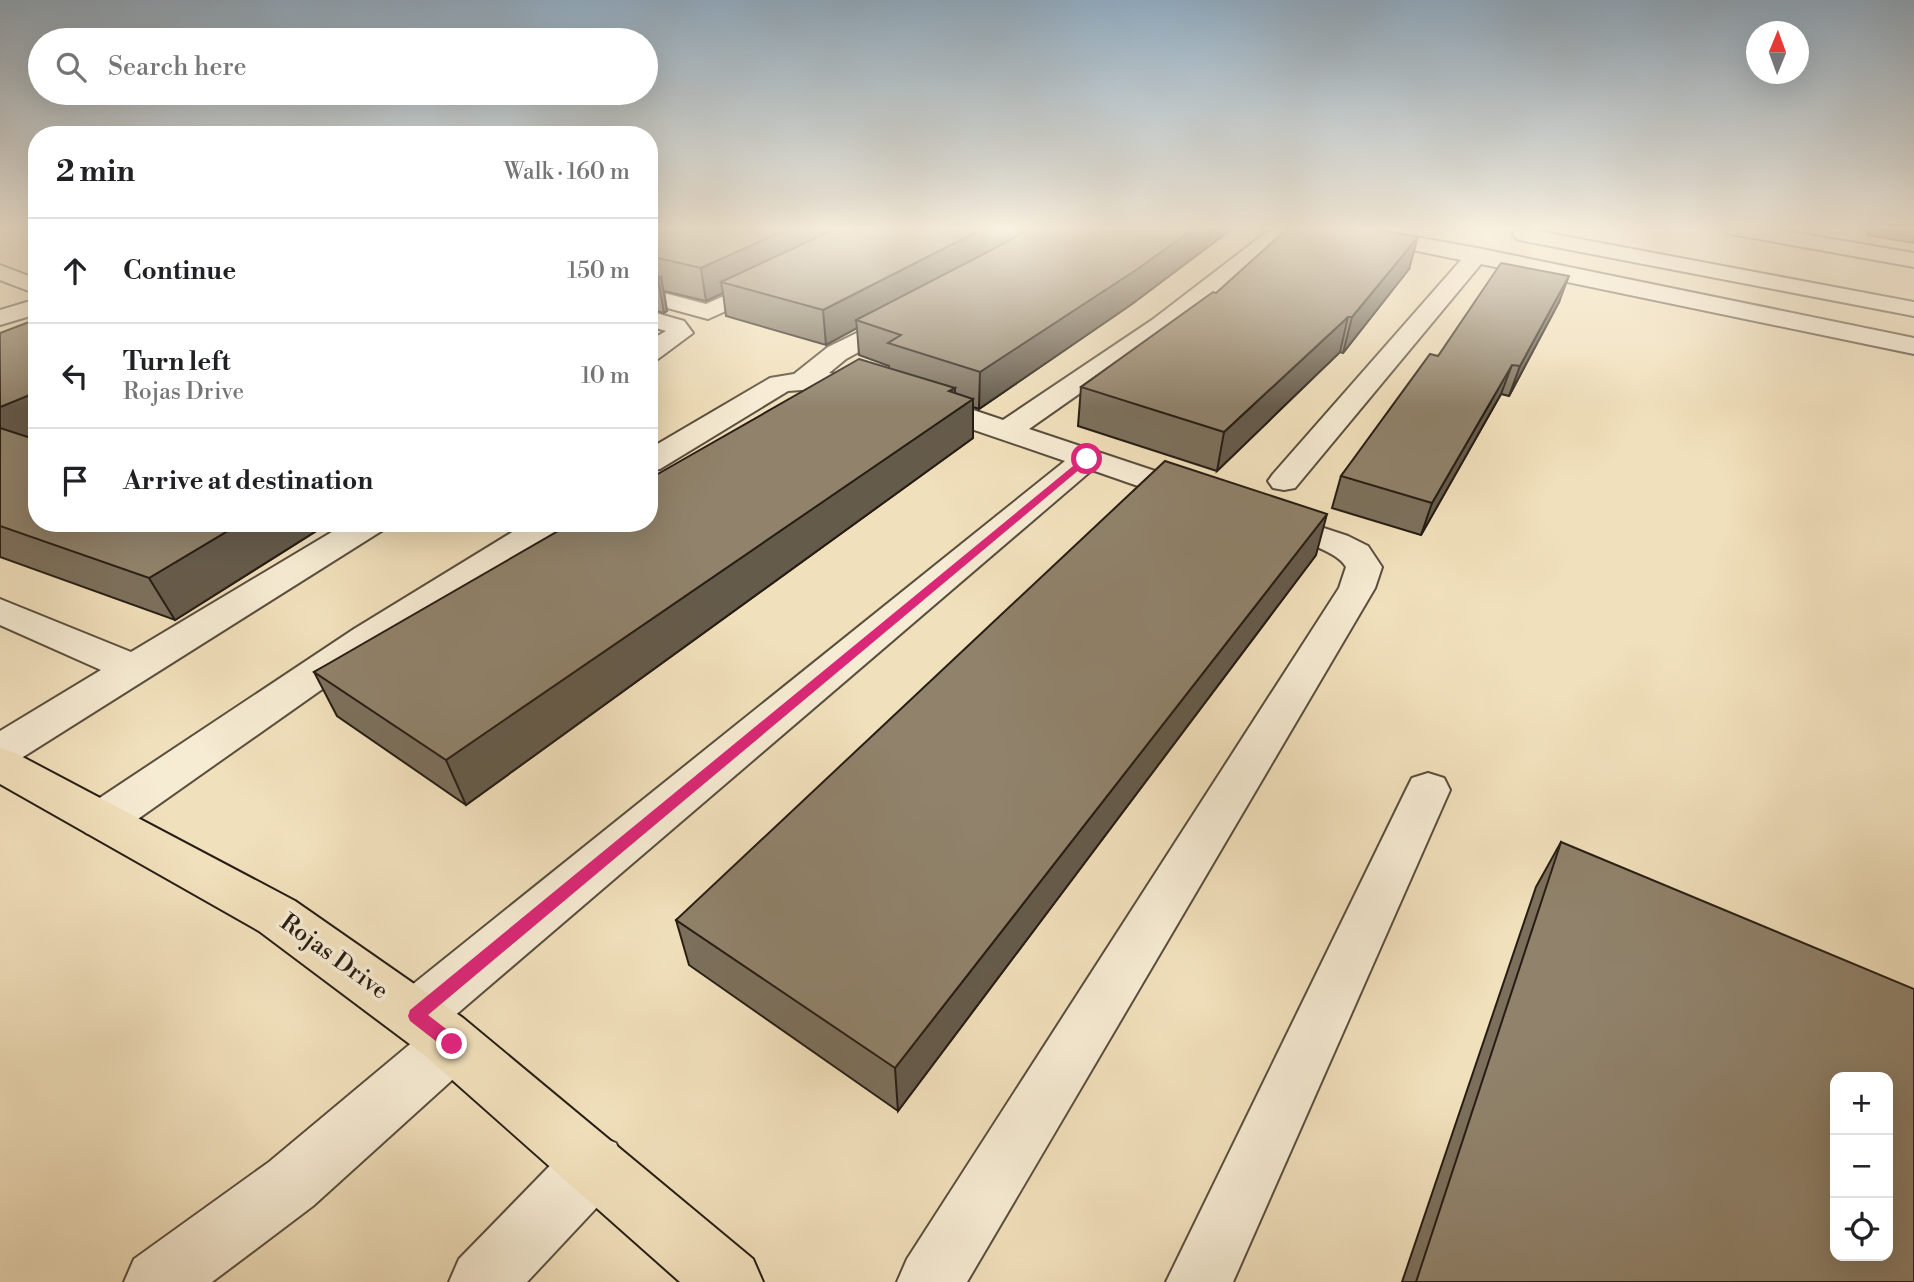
<!DOCTYPE html>
<html lang="en">
<head>
<meta charset="utf-8">
<style>
  body { margin:0; font-family:"Libre Bodoni",serif; background:#f2f2f2; color:#202124 }
  .controls { position:absolute; right:21px; bottom:21px; display:grid; overflow:hidden; border-radius:14px; box-shadow:0 7px 28px #0002 }
  .controls button { width:63px; height:63px; display:grid; place-items:center; padding:0; border:0; border-bottom:2px solid #e0e0e0; background:#fff; color:#202124; font:35px sans-serif }
  .compass { position:absolute; left:1746px; top:21px; width:63px; height:63px; border-radius:50%; background:#fff; box-shadow:0 7px 28px #0002; rotate:1deg }
  .stop { position:absolute; width:21px; height:21px; margin:-16px; border:5px solid #db2777; border-radius:50%; background:#fff }
  .stop.end { background:#db2777; border-color:#fff; box-shadow:0 2px 7px #0008 }
  .list { margin:0; padding:0; list-style:none }
  h2 { display:flex; justify-content:space-between; align-items:center; height:91px; margin:0; padding:0 28px; font-size:30px }
  h2 small { font-size:23px; font-weight:400; color:#757577 }
  .list li { display:grid; grid-template-columns:46px 1fr auto; gap:21px; align-items:center; box-sizing:border-box; height:105px; padding:0 28px; border-top:2px solid #e0e0e0 }
  .list b { display:block; font-size:26px; white-space:nowrap }
  .list p { margin:0; font-size:23px; white-space:nowrap; color:#757577 }
  .list em { font-size:23px; font-style:normal; color:#757577 }
  .icon { flex:none; width:38px; height:38px; fill:none; stroke:currentColor; stroke-width:2; stroke-linecap:round; stroke-linejoin:round }
  .map { position:relative; flex:none; width:1914px; height:1282px; overflow:hidden }
  .search { position:absolute; background:#fff; box-shadow:0 7px 28px #0002; left:28px; top:28px; width:630px; height:77px; display:flex; align-items:center; gap:18px; box-sizing:border-box; padding:0 24px; border-radius:38px; color:#757577; font-size:26px }
  .panel { position:absolute; background:#fff; box-shadow:0 7px 28px #0002; left:28px; top:126px; width:630px; height:406px; border-radius:28px }
  .map>svg:first-child { display:block }
  .lines { fill:none; stroke-linecap:round; stroke-linejoin:round }
  .minor-casing { stroke:#5a4e3e; stroke-width:4 }
  .major-casing { stroke:#271d14; stroke-width:4 }
  .minor { fill:#f6ebd3; fill-rule:evenodd }
  .major { fill:#f1e0bc; fill-rule:evenodd }
  .wall { fill:#7c705c; stroke:#271d14; stroke-width:2 }
  .shaded-wall { fill:#655b4b; stroke:#271d14; stroke-width:2 }
  .building { fill:#90826b; stroke:#271d14; stroke-width:2; fill-rule:evenodd }
  .route { fill:#db2777 }
  .labels { text-anchor:middle; dominant-baseline:central; stroke-width:7; stroke-linejoin:round; paint-order:stroke }
  .near-street-label { font-size:24px; fill:#271d14; stroke:#f6ebd3 }
</style>
</head>
<body>
<div class="map">
<svg width="1914" height="1282" viewBox="0 0 1914 1282">
  <rect width="100%" height="100%" fill="#f1e0bc"/>
  <filter id="stains"><feTurbulence type="fractalNoise" baseFrequency=".00286" numOctaves="4"/><feColorMatrix values="0 0 0 0 .2 0 0 0 0 .09 0 0 0 0 .02 0 0 0 .5 -.17"/></filter>
  <radialGradient id="worn" r=".72"><stop offset=".6" stop-color="#630" stop-opacity="0"/><stop offset="1" stop-color="#630" stop-opacity=".3"/></radialGradient>
  <g class="lines">
    <!-- minor casing -->
    <g class="minor-casing">
      <g id="minor">
        <polygon points="1272,228 1295,228 1170,330 1029,429 1206,488 1211,495 1206,502 1195,505 1184,502 1092,470 452,1018 472,1026 480,1044 472,1062 313,1206 212,1282 124,1282 134,1259 269,1162 415,1040 397,1033 389,1015 397,997 1065,461 869,394 816,389 788,391 660,469 649,471 649,449 770,378 794,374 828,347 904,310 913,312 916,317 913,322 846,359 829,373 884,380 1003,420 1152,320"/>
        <polygon points="1324,228 1366,228 1477,248 1914,338 1914,354 1481,264 1295,488 1284,490 1273,488 1268,481 1273,474 1461,260 1334,234 1327,232"/>
        <polygon points="1518,228 1539,228 1537,231 1914,302 1914,316 1524,241 1517,239 1513,235"/>
        <polygon points="1721,228 1768,228 1914,253 1914,267 1731,234 1724,232"/>
        <polygon points="0,265 37,279 37,294 0,280"/>
        <polygon points="773,274 781,276 784,281 781,286 708,319 649,303 649,289 706,304"/>
        <polygon points="37,299 37,314 0,325 0,310"/>
        <polygon points="649,311 684,321 693,333 658,359 649,361 649,341 666,331 649,326"/>
        <path d="M1272 511 1348 536 1368 546 1382 567 1375 588 967 1282H897L907 1259 1339 588 1346 567C1336 548 1282 536 1260 528L1255 521 1260 514Z"/>
        <polygon points="347,523 388,523 383,530 15,762 0,767 0,731 101,670 0,625 0,599 131,652"/>
        <polygon points="527,523 568,523 563,530 382,647 118,833 102,838 86,833 79,820 86,807 354,629"/>
        <polygon points="1428,773 1444,778 1450,790 1233,1282 1166,1282 1406,790 1412,778"/>
        <polygon points="594,1134 616,1143 625,1165 616,1187 527,1282 449,1282 459,1259 572,1143"/>
      </g>
    </g>
    <!-- major casing -->
    <g class="major-casing">
      <polygon id="major" points="0,748 15,753 295,901 463,1018 753,1259 763,1282 680,1282 423,1054 259,931 0,784"/>
    </g>
    <!-- minor -->
    <use href="#minor" class="minor"/>
    <!-- major -->
    <use href="#major" class="major"/>
  </g>
  <!-- wall -->
  <g class="wall">
    <polygon points="649,228 1233,228 1132,304 979,409 973,407 973,438 466,805 337,716 314,672 889,368 889,366 859,355 857,328 826,345 726,316 723,293 706,301 664,291 667,311 664,313 649,309"/>
    <polygon points="1867,228 1914,228 1914,243 1867,235"/>
    <polygon points="1409,269 1343,353 1340,352 1217,471 1078,426 1081,387 1216,293"/>
    <polygon points="1559,302 1509,396 1501,394 1421,535 1332,508 1341,476 1438,356"/>
    <polygon points="0,333 37,523 329,523 175,620 0,557"/>
    <polygon points="1316,555 898,1111 689,965 676,920"/>
    <polygon points="1561,842 1914,1282 1402,1282 1536,887"/>
  </g>
  <!-- shaded-wall -->
  <g class="shaded-wall">
    <polygon points="789,228 858,228 721,282 723,293 706,301 701,268"/>
    <polygon points="984,228 1041,228 856,320 857,328 826,345 823,310"/>
    <polygon points="1195,228 1233,228 1132,304 979,409 980,372"/>
    <polygon points="1418,237 1409,269 1343,353 1352,317"/>
    <polygon points="1569,276 1559,302 1509,396 1520,366"/>
    <polygon points="661,277 667,311 664,313 658,279"/>
    <polygon points="1348,317 1340,352 1217,471 1224,432"/>
    <polygon points="1512,365 1501,394 1421,535 1432,503"/>
    <polygon points="955,388 955,411 973,399 973,438 466,805 446,760"/>
    <polygon points="37,392 37,440 0,456 0,407"/>
    <polygon points="1327,514 1316,555 898,1111 895,1068"/>
    <polygon points="241,523 329,523 175,620 149,578"/>
  </g>
  <!-- building -->
  <g class="building">
    <polygon points="649,228 789,228 701,268 649,256"/>
    <polygon points="837,228 984,228 823,310 721,282"/>
    <polygon points="1029,228 1195,228 1136,270 980,372 888,343 901,335 856,320 1005,243"/>
    <polygon points="1288,228 1369,228 1418,237 1352,317 1348,317 1224,432 1081,387 1213,292 1216,293"/>
    <polygon points="1501,263 1569,276 1520,366 1512,365 1432,503 1341,476 1430,354 1438,356"/>
    <polygon points="649,274 661,277 658,279 649,277"/>
    <polygon points="37,319 37,392 0,407 0,333"/>
    <polygon points="859,359 955,388 949,391 973,399 446,760 314,672 572,523 649,523 649,479"/>
    <polygon points="0,428 37,440 37,523 241,523 149,578 0,526"/>
    <polygon points="1165,461 1327,514 895,1068 676,920"/>
    <path d="M1561 842 1914 989V1282H1416ZM1835 1077H1888V1256H1835Z"/>
  </g>
  <!-- sky -->
  <linearGradient id="sky" x2="0" y2="1"><stop stop-color="#90abc0"/><stop offset="0.56" stop-color="#f9f1e1"/><stop offset="1" stop-color="#f9f1e1" stop-opacity="0"/></linearGradient>
  <rect width="1914" height="408" fill="url(#sky)"/>
  <!-- route -->
  <polygon class="route" points="1084,457 1092,459 428,1015 458,1038 460,1044 458,1049 452,1052 446,1049 410,1021 408,1016 410,1010"/>
  <g class="labels">
    <!-- near-street labels -->
    <g class="near-street-label">
      <text transform="translate(334 957) rotate(36)">Rojas Drive</text>
    </g>
  </g>
  <rect width="100%" height="100%" filter="url(#stains)"/>
  <rect width="100%" height="100%" fill="url(#worn)"/>
</svg>
<div class="controls">
<button>+</button>
<button>−</button>
<button><svg class="icon" aria-label="locate" viewBox="0 0 24 24"><circle cx="12" cy="12" r="6"/><path d="M12 2v4M12 18v4M2 12h4M18 12h4"/></svg></button>
</div>
<svg class="compass" viewBox="-18 -18 36 36"><path d="M0-13l5 13h-10z" fill="#e53935"/><path d="M0 13l5-13h-10z" fill="#757577"/></svg>
<div class="stop" style="left:1087px;top:459px"></div>
<div class="stop end" style="left:452px;top:1044px"></div>
<div class="search"><svg class="icon" aria-label="search" viewBox="0 0 24 24"><circle cx="10" cy="10" r="6"/><path d="M15 15l6 6"/></svg>Search here</div>
<section class="panel">
<h2>2 min<small>Walk · 160 m</small></h2>
<ul class="list">
<li><svg class="icon" aria-label="ahead" viewBox="0 0 24 24"><path d="M12 20V5M6 11l6-6 6 6"/></svg><div><b>Continue</b></div><em>150 m</em></li>
<li><svg class="icon" aria-label="left" viewBox="0 0 24 24"><path d="M17 20v-9H6M10 6l-5 5 5 5"/></svg><div><b>Turn left</b><p>Rojas Drive</p></div><em>10 m</em></li>
<li><svg class="icon" aria-label="arrive" viewBox="0 0 24 24"><path d="M6 21V4h12l-3 4 3 4H6"/></svg><div><b>Arrive at destination</b></div></li>
</ul>
</section>
</div>
</body>
</html>
